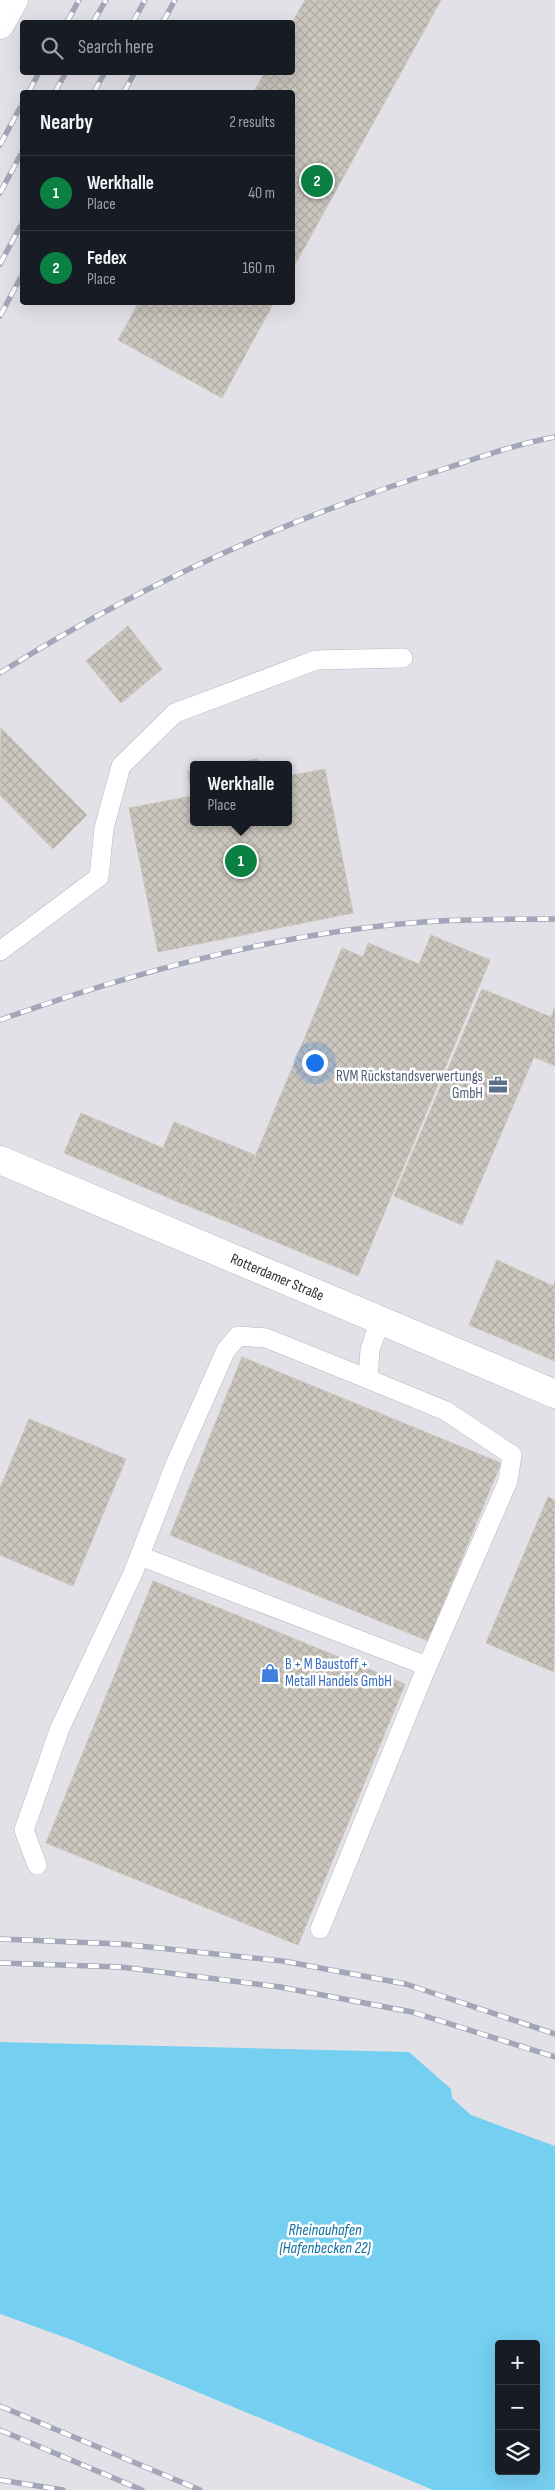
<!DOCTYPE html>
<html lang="en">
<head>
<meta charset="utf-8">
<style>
  body { margin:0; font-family:"Sofia Sans Condensed",sans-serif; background:#20242c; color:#f1f3f6 }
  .controls { position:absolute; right:15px; bottom:15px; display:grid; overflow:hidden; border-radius:5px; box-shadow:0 5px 20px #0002 }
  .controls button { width:45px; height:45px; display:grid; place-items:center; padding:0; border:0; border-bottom:1px solid #363941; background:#171b24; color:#f1f3f6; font:25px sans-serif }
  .you { position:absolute; left:314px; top:1062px; width:18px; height:18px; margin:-12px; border:4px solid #fff; border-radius:50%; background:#1a73e8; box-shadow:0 0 0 8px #1a73e833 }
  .badge { display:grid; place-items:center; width:32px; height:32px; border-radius:50%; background:#0b8043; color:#fff; font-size:16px; font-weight:700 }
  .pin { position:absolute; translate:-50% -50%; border:2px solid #fff; box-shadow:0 1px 5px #0006 }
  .popup { position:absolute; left:190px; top:761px; width:102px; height:65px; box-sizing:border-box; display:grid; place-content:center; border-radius:5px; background:#171b24; filter:drop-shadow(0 1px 4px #0005); font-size:16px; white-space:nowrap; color:#9ea1a6 }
  .popup b { font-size:19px; color:#f1f3f6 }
  .popup::after { content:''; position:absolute; left:50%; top:100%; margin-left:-10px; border:10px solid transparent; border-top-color:#171b24 }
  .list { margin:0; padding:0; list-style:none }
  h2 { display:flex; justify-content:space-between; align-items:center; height:65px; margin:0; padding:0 20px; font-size:21px }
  h2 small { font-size:16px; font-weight:400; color:#9ea1a6 }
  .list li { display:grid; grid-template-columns:32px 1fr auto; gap:15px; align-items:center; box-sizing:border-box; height:75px; padding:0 20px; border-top:1px solid #363941 }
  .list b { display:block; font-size:19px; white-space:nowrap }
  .list p { margin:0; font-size:16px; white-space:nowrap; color:#9ea1a6 }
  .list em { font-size:16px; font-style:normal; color:#9ea1a6 }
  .icon { flex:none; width:28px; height:28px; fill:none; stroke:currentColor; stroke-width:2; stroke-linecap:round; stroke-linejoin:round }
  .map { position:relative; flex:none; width:555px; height:2490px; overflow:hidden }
  .search { position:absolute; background:#171b24; box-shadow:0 5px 20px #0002; left:20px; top:20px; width:275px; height:55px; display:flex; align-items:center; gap:12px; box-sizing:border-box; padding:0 18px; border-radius:5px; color:#9ea1a6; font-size:19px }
  .panel { position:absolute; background:#171b24; box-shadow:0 5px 20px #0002; left:20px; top:90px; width:275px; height:215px; border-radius:5px }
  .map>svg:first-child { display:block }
  .industrial { fill:#e3e1e8; fill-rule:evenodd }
  .water { fill:#75cff0; fill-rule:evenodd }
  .building { fill:url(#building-cross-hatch); stroke:#cbc5ba }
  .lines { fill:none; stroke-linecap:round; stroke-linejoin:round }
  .lane-casing { stroke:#b4b7c1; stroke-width:20 }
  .street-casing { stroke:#b4b7c1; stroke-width:29 }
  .secondary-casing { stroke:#b4b7c1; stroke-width:29 }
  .lane { stroke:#fff; stroke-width:19 }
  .street { stroke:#fff; stroke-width:28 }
  .secondary { stroke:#fff; stroke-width:28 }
  .rail-casing { stroke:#a3a6b8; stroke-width:5.5 }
  .rail { stroke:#fff; stroke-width:4; stroke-dasharray:11; stroke-linecap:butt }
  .labels { text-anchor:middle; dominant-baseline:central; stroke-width:5; stroke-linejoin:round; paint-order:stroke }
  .service-label { font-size:15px; fill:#4e5e75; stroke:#fff; text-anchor:end }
  .street-label { font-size:15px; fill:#2e2e2e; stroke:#fff }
  .shop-label { font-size:15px; fill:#366cbe; stroke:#fff; text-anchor:start }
  .water-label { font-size:16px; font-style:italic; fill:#0d6fa3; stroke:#fff }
</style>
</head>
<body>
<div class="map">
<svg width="555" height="2490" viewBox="0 0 555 2490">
  <defs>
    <pattern id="building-cross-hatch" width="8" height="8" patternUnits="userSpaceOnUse" patternTransform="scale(1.25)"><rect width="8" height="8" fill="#cbc7bf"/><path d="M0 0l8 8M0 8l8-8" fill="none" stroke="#afaba4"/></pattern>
  </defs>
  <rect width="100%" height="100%" fill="#efe9e1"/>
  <!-- industrial -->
  <g class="industrial">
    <path d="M0 0H555V2146L471 2115 452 2098 409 2052 0 2042ZM22 22H292V72H22ZM22 92H292V302H22ZM194 765H288V822H194Z"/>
    <polygon points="0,2314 72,2340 433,2490 0,2490"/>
  </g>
  <!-- water -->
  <path class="water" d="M0 2042 409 2052 451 2089 452 2098 471 2115 555 2146V2490H433L72 2340 0 2314ZM499 2344H536V2471H499Z"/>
  <!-- building -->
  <g class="building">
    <polygon points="305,0 441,0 292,270 292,92 254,92 265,72 292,72 292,23"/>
    <polygon points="139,302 274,302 222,398 118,340"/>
    <polygon points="128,626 162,669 121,703 86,661"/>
    <polygon points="1,728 87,815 53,849 0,795"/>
    <polygon points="257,759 259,765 226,765"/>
    <polygon points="325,769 353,913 158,952 129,808 192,796 188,772 194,771 194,822 288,822 288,776"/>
    <polygon points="431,935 490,960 358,1276 228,1222 342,948 363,957 368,943 419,964"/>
    <polygon points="482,989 551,1017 462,1225 394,1196"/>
    <polygon points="555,1007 555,1066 534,1057"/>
    <polygon points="81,1113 193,1161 176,1201 64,1153"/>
    <polygon points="174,1122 255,1155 228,1222 176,1201 193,1161 163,1148"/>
    <polygon points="497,1260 553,1286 555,1281 555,1361 469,1325"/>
    <polygon points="242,1357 501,1463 428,1641 170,1535"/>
    <polygon points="29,1419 126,1459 73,1586 0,1555 0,1488"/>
    <polygon points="548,1497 555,1500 554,1672 486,1643"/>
    <polygon points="153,1581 405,1684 298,1945 46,1843"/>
  </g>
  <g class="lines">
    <!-- lane casing -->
    <g class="lane-casing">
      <g id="lane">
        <polyline points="0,951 99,877 104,828 121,766 175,713 316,660 403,658"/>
        <polyline points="140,1556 427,1666"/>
        <polyline points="37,1865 24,1830 60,1728 133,1573 175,1465 226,1350 238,1336 266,1338 368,1379"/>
        <polyline points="320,1929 423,1676 508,1481 512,1455 446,1411 368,1379 370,1350 380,1320"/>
      </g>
    </g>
    <!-- street casing -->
    <g class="street-casing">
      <g id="street">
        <path id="s1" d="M0 1160 555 1394"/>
      </g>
    </g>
    <!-- secondary casing -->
    <g class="secondary-casing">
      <polyline id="secondary" points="0,25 14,0"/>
    </g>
    <!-- lane -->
    <use href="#lane" class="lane"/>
    <!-- street -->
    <use href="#street" class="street"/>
    <!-- secondary -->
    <use href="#secondary" class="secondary"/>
    <!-- rail casing -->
    <g class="rail-casing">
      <g id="rail">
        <polyline points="67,22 79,0"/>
        <polyline points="93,22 106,0"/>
        <polyline points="133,22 145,0"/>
        <polyline points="163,22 175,0"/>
        <polyline points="29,92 39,72"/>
        <polyline points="55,92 66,72"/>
        <polyline points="94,92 105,72"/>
        <polyline points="124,92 135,72"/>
        <polyline points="0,145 22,104"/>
        <polyline points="0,193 22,152"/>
        <polyline points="0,264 22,223"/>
        <polyline points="0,316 22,275"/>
        <path d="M0 673C133 589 278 523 428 474 470 461 511 445 555 437"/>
        <path d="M0 1020C136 971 278 933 423 922 467 919 511 919 555 919"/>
        <polyline points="0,1939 121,1944 283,1961 406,1984 555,2034"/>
        <polyline points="0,1963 121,1967 280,1987 412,2012 555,2057"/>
        <polyline points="0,2406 200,2490"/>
        <polyline points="0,2430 142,2490"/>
        <polyline points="0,2480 63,2490"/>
      </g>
    </g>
    <!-- rail -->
    <use href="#rail" class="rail"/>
  </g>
  <!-- icons -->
  <defs>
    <g id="office-bare" transform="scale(1.5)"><path d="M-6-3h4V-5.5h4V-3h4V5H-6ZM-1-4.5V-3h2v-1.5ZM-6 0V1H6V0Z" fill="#5c6f8a" stroke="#fff" stroke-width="2.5" paint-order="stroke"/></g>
    <g id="shop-bare" transform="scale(1.5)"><path d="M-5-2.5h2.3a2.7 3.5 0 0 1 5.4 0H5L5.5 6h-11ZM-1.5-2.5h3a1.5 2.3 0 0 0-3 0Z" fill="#3f7fe0" stroke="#fff" stroke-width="2.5" paint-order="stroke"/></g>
  </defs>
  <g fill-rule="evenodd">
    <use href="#office-bare" x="498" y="1085"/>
    <use href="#shop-bare" x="270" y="1673"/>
  </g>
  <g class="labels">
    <!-- service labels -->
    <g class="service-label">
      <text x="483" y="1076">RVM Rückstandsverwertungs<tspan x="483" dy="17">GmbH</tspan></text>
    </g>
    <!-- street labels -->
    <g class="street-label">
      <text stroke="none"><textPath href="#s1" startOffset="301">Rotterdamer Straße</textPath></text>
    </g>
    <!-- shop labels -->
    <g class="shop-label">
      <text x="285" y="1664">B + M Baustoff +<tspan x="285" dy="17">Metall Handels GmbH</tspan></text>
    </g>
    <!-- water labels -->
    <g class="water-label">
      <text x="325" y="2230">Rheinauhafen<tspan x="325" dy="18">(Hafenbecken 22)</tspan></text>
    </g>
  </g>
</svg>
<div class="controls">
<button>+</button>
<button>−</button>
<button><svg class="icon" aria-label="layers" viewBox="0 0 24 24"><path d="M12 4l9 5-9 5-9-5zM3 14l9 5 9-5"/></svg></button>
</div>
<div class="you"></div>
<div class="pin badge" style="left:241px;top:861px">1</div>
<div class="popup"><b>Werkhalle</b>Place</div>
<div class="pin badge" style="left:317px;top:181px">2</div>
<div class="search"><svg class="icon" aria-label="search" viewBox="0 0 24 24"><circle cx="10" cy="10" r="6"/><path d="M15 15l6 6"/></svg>Search here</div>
<section class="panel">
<h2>Nearby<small>2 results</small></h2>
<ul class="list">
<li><span class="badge">1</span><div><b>Werkhalle</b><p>Place</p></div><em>40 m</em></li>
<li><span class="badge">2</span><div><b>Fedex</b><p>Place</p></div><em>160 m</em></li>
</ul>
</section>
</div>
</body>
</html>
